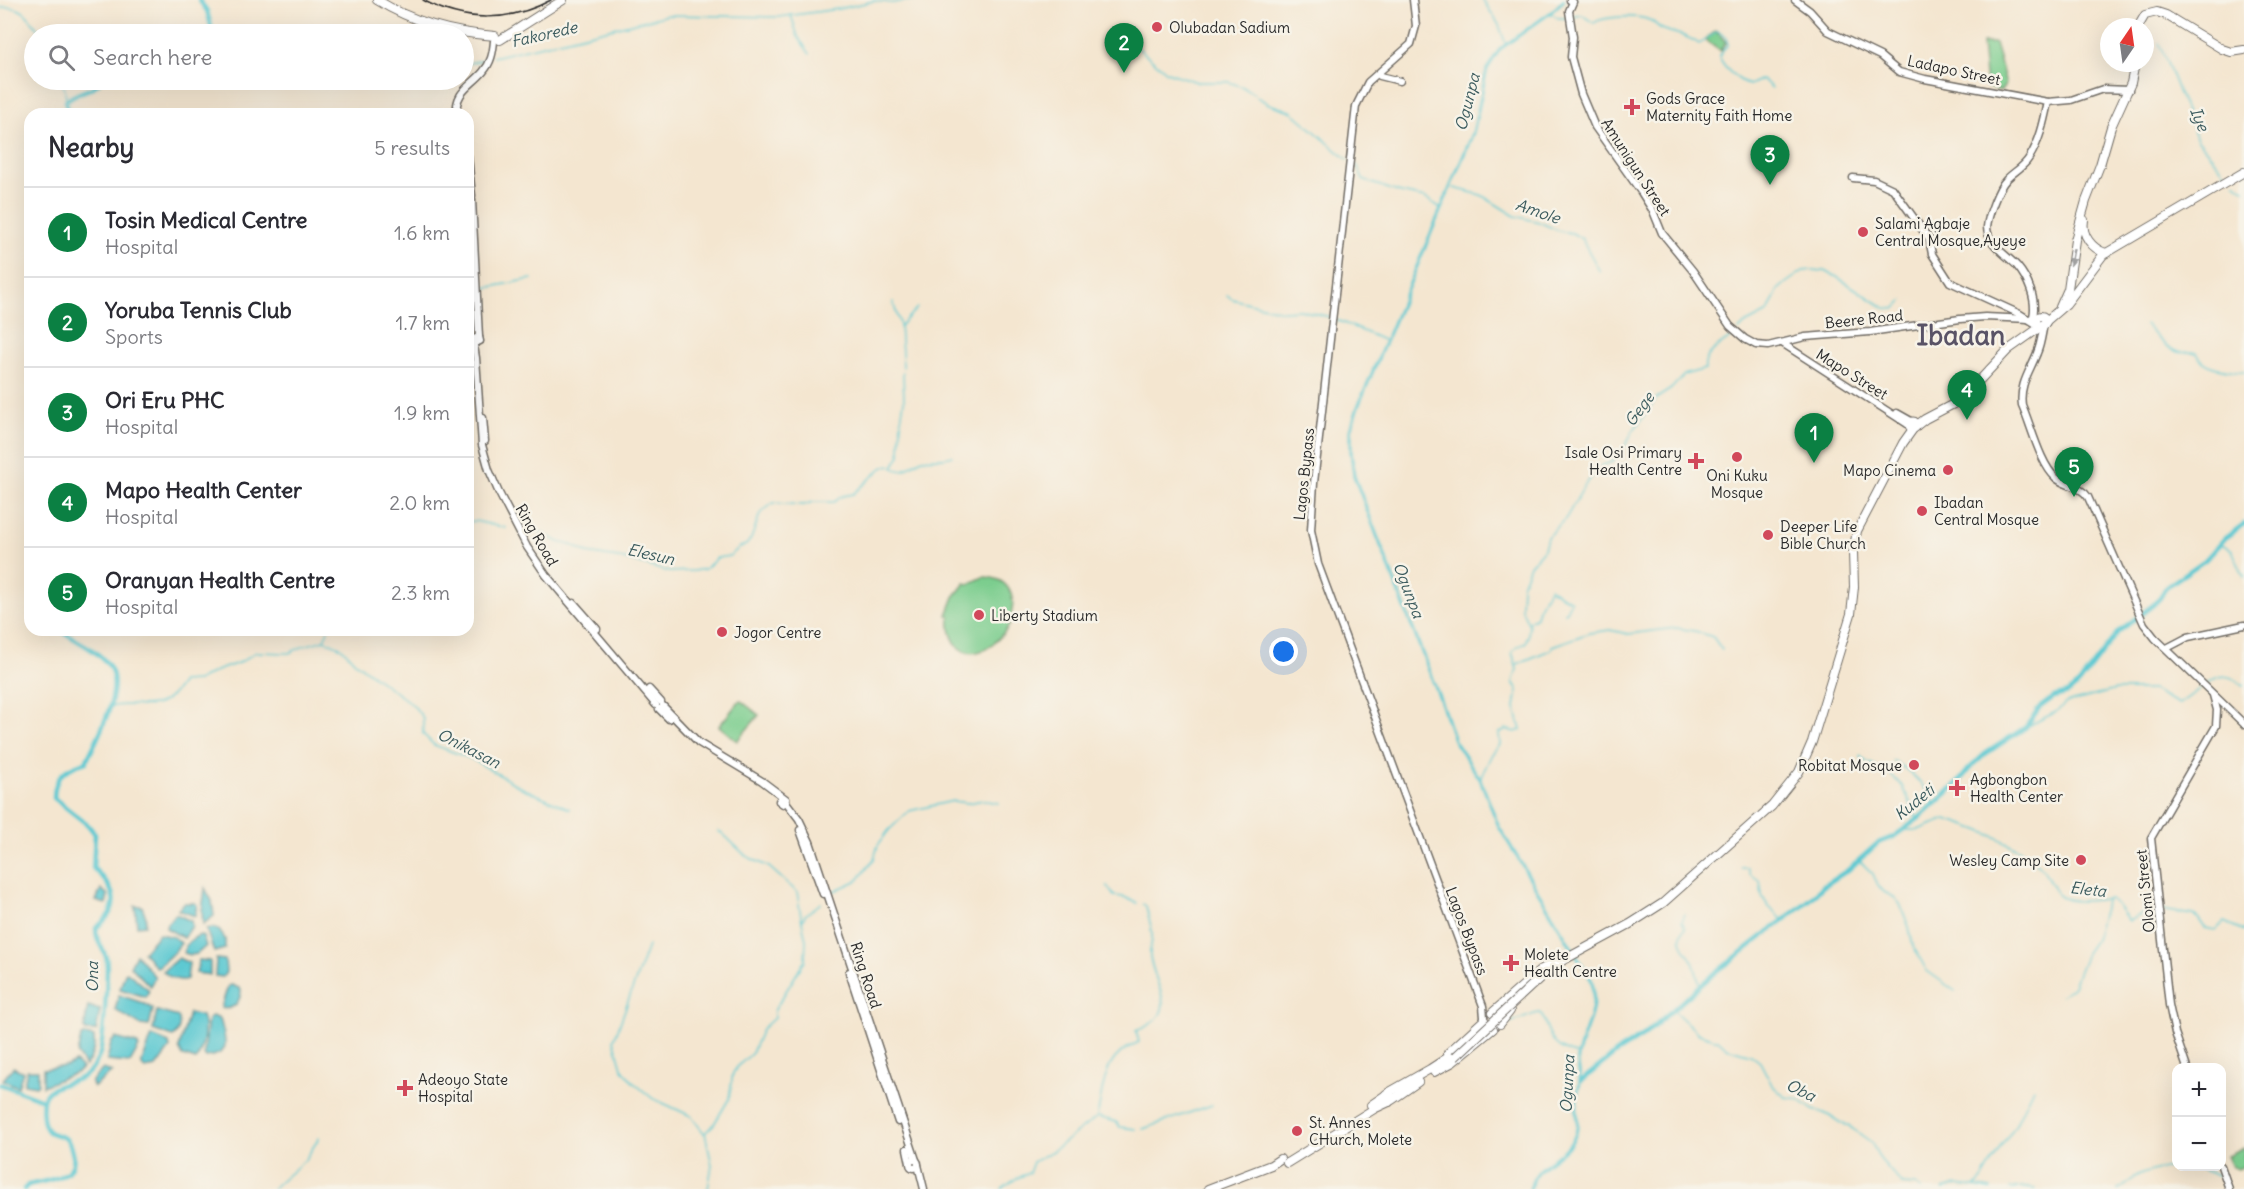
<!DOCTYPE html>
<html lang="en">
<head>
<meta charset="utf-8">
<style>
  body { margin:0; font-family:Delius,sans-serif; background:#f2f2f3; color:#2b2b33 }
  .controls { position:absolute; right:18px; bottom:18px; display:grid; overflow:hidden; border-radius:12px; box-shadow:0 6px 24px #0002 }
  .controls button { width:54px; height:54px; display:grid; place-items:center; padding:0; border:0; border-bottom:2px solid #e1e1e2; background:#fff; color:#2b2b33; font:30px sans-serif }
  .compass { position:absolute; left:2100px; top:18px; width:54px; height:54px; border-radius:50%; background:#fff; box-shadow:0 6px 24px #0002; rotate:13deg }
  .you { position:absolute; left:1284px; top:652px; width:21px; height:21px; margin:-15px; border:4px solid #fff; border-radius:50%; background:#1a73e8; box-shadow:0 0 0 9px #1a73e833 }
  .badge { display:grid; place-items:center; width:39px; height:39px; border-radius:50%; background:#0b8043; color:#fff; font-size:20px; font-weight:700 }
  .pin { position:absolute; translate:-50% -50px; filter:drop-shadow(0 2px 3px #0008) }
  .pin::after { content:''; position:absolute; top:32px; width:21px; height:18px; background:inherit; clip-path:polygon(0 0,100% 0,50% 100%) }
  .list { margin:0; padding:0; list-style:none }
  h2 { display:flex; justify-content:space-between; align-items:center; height:78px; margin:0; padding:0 24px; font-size:26px }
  h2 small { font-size:20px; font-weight:400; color:#7c7c81 }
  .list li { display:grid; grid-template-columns:39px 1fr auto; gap:18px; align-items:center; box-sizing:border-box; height:90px; padding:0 24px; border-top:2px solid #e1e1e2 }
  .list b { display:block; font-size:22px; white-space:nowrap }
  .list p { margin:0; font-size:20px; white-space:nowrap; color:#7c7c81 }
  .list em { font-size:20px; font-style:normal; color:#7c7c81 }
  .icon { flex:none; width:33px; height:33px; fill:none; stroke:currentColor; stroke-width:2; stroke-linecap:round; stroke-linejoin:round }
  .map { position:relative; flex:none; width:2244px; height:1189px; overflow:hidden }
  .search { position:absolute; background:#fff; box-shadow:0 6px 24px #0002; left:24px; top:24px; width:450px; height:66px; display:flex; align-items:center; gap:15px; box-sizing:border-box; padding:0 21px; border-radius:33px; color:#7c7c81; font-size:22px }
  .panel { position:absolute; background:#fff; box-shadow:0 6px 24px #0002; left:24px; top:108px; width:450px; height:528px; border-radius:18px }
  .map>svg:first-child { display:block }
  .green { fill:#7ccd8e; stroke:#547c5c; stroke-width:1.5 }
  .water { fill:#5dc9d2; stroke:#447a7e; stroke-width:1.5 }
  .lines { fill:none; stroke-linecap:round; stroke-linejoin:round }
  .stream { stroke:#5dc9d2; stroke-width:1.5 }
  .canal { stroke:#5dc9d2; stroke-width:3 }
  .river { stroke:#5dc9d2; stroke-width:4.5 }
  .major-casing { stroke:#716c65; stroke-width:9 }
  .highway-casing { stroke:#716c65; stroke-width:10 }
  .major { stroke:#fff; stroke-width:6 }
  .highway { stroke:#fff; stroke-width:8 }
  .rail { stroke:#2b2b2b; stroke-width:1.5 }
  .highway-bridge-casing { stroke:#716c65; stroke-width:10; stroke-linecap:butt }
  .highway-bridge { stroke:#fff; stroke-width:8 }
  .oneway { fill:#a0a0a0 }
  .poi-dot { fill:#d1495b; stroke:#f7f3e8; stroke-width:2 }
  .labels { text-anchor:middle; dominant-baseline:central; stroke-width:5; stroke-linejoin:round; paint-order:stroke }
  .poi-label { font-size:15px; fill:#2b2b2b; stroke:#f7f3e8; text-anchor:start }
  .street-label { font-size:15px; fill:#2b2b2b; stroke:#f7f3e8 }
  .water-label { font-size:16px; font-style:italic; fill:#3a5a5d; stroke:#f7f3e8 }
  .town-label { font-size:27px; font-weight:bold; fill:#595366; stroke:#f7f3e8 }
</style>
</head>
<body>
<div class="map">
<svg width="2244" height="1189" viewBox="0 0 2244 1189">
  <rect width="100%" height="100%" fill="#f7f3e8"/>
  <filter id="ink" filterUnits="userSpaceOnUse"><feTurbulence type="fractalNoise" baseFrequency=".0167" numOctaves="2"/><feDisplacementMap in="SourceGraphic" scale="12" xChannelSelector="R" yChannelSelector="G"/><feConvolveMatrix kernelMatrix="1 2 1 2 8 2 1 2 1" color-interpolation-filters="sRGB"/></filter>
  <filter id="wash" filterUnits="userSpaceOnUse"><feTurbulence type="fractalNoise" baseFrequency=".008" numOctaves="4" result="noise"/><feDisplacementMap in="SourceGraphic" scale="24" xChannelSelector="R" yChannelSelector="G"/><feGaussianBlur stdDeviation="1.35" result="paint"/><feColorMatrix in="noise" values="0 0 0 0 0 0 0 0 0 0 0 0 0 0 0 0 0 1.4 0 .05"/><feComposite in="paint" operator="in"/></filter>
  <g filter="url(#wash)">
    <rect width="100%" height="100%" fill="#f4e6d0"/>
    <!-- green -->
    <g class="green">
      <polygon points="1716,31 1726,42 1720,51 1705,40"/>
      <polygon points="1982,43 1995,43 2006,84 2001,91 1986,87"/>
      <path d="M983 577C1010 577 1019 599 1008 622L1010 624C1004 634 991 649 978 652 956 657 948 633 950 616L947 615 954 597 965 583 969 584Z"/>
      <polygon points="740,700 759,715 737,741 719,726"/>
      <polygon points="2244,1148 2244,1166 2238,1169 2232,1167 2227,1156"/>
    </g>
    <!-- water -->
    <g class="water">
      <polygon points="205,888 212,901 214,916 203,924 202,911"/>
      <polygon points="101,889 108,895 106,904 96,901"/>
      <polygon points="184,903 195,903 197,905 195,916 178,910"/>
      <polygon points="135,906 142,906 146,917 145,925 137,926"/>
      <polygon points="176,914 191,921 192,926 184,938 166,928 167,923"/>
      <polygon points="214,928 219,930 225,939 225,949 214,952 206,929"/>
      <polygon points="159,934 174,937 181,943 174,952 157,968 143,952"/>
      <path d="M200 935 203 936 206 946 197 954 191 955 184 953C184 944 193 938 200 935Z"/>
      <polygon points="136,954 155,977 150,986 130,966"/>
      <path d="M178 958 189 963 187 979C178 982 168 977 163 971Z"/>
      <polygon points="216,959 225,960 226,972 223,977 215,976"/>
      <polygon points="199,960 210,961 210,975 196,973"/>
      <polygon points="127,972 149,990 146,997 120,989 125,973"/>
      <path d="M232 985 241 989C241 1001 234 1011 221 1008L228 986Z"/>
      <polygon points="119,995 143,1003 153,1009 149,1026 140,1025 115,1010"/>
      <polygon points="88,1006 100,1010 96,1031 86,1031 84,1029"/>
      <path d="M157 1011 178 1017C181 1023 179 1033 173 1037L153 1030Z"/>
      <path d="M189 1013 202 1016C207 1028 203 1049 196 1060L183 1056 179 1048Z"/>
      <path d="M212 1016 220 1019C226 1041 232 1054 206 1057L204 1054 208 1020Z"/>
      <path d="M84 1035 94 1037C95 1047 92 1058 85 1066L77 1054 81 1037Z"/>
      <polygon points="152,1036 169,1043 170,1048 156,1067 145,1069 142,1066 142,1062"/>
      <polygon points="115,1038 137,1044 139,1047 130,1063 107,1061 111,1043"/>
      <polygon points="75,1062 82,1068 78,1072 43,1086 43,1069 67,1066"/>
      <polygon points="13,1067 23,1072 18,1087 3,1080"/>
      <polygon points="103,1069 112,1072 94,1087 91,1082"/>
      <polygon points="27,1070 38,1070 38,1084 36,1086 24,1084"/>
    </g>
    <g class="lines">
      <!-- stream -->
      <g class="stream">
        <polyline points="1483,0 1499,25 1506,45"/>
        <path d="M0 8C23 4 29 17 41 34"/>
        <polyline points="1550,13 1552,14"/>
        <polyline points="791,15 798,37 810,54"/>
        <polyline points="1554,15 1558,18 1567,18"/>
        <path d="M1572 17 1582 15 1594 23C1603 16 1637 15 1649 20 1653 21 1656 25 1660 28 1674 35 1684 33 1699 44L1718 31 1726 38 1728 44 1719 56C1722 68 1738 80 1749 85L1762 79 1772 88"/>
        <polyline points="2159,43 2197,139 2228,176"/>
        <polyline points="1138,48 1167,72 1197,82 1229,82 1243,87 1254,94"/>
        <polyline points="493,57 668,15 779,17 838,9 874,1 892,3 914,0"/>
        <polyline points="464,64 488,59"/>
        <polyline points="60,80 65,89 66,101"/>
        <polyline points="1257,97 1269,104 1291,111 1348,160"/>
        <polyline points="1357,165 1363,180 1401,193 1425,198 1441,208"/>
        <polyline points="2234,182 2244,189"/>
        <polyline points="1454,188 1481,195 1515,216 1539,222 1559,231 1572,233 1582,239 1600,272"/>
        <polyline points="485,288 532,279"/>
        <polyline points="1227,295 1232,299 1283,311 1300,310 1330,317"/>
        <polyline points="893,302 900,325 903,367"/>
        <path d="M1334 319C1351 326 1368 333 1385 341"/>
        <path d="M2145 324C2155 335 2164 347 2178 352 2185 354 2190 350 2197 353 2204 370 2227 369 2244 372"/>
        <polyline points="901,325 917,308"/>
        <polyline points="1739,330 1745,324 1768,312 1778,290 1786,283 1803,271 1812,270 1824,271 1837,277 1885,308 1895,309 1904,300"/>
        <polyline points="901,420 904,401 903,372"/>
        <polyline points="893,467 900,455 901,422"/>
        <polyline points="468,522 475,521 506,528"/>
        <path d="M534 529 559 542 574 546 587 553 624 559 669 572 693 571 705 569 717 558 730 556 740 547 746 545 751 539 760 514 773 503 804 505 813 502H834L842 496 853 494 882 468 889 465C907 478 907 464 923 459 933 457 941 460 952 456"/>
        <polyline points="2220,543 2232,550 2244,577"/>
        <polyline points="1550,589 1571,601 1565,613"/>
        <polyline points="1528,622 1536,617 1538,609 1550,587"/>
        <polyline points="324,640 342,648 355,662 413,705 423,718 423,734 434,745 472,759 522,788 570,809"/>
        <polyline points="1517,664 1552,649 1552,646 1589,633 1610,630 1628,634 1676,628 1695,631 1713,637 1722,650"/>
        <path d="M2206 684C2221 673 2230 674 2244 686"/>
        <path d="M109 707C143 699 157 720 182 682L197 681 216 671 241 662 256 652 289 653 304 646 324 640 328 630"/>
        <polyline points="2026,727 2056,712 2066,703 2116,690 2152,690 2179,704 2202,687"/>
        <path d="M1860 756 1865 761 1888 772 1904 788 1903 790C1911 799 1911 809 1918 819"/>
        <path d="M1893 761C1911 770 1926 787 1934 805"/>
        <path d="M1480 779 1492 754 1500 745 1499 733 1506 729 1515 732 1521 730 1515 707 1518 690 1513 682 1517 669 1512 652 1517 647 1525 643 1528 636 1529 625 1521 608 1522 585 1530 565 1544 549 1547 537 1566 518 1585 485 1601 466 1612 462 1621 453 1633 431 1657 398 1671 389 1684 375 1705 369C1702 353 1725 343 1735 334"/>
        <path d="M1905 830H1918L1946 819C1981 830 2013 841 2040 866 2047 871 2050 889 2060 896 2074 905 2095 899 2110 899L2117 905 2129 921 2145 912 2155 911"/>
        <polyline points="718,831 722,833 746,856 769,867 797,892 802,922"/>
        <polyline points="1859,860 1873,874 1878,885 1884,892 1894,897 1900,904 1909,927 1913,946 1927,971 1955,991"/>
        <polyline points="1741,868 1748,868 1750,874 1760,881 1762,896 1768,906 1783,920"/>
        <polyline points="1107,886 1114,896 1124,897 1137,903"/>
        <polyline points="832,892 858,880 874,859 878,845 889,830 909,811 953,801 968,803 983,800 998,803"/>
        <polyline points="2160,910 2193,915 2198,918 2205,928 2216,930 2224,922 2244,931"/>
        <path d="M1685 914 1682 921 1685 928C1674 940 1687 951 1693 962 1696 969 1697 978 1701 985"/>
        <polyline points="648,946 614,1040 622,1068 633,1082 652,1098 691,1116 704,1133"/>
        <polyline points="2062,995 2073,986 2086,953 2095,940 2104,909 2105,899"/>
        <polyline points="1673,1010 1699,1034 1718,1040 1727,1048 1751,1055 1760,1062 1772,1085 1785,1097 1798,1099 1813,1110 1824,1113 1853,1129 1871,1142 1880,1159 1902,1184 1916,1185 1921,1189"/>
        <path d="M1510 1022C1522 1021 1531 1013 1541 1013 1551 1037 1550 1048 1579 1055"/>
        <polyline points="1098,1117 1116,1122 1120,1127 1135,1129"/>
        <polyline points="1143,1129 1212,1105"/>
        <polyline points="2192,1166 2217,1175 2222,1173"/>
        <polyline points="1975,1187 1982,1179 2002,1145 2015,1126 2033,1088"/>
        <polyline points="272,1189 305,1160 319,1138"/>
        <polyline points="708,1189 712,1165 705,1133 714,1124 729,1099 733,1073 738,1066 752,1053 762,1029 774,1018 774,1011 805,960 806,940 802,922 805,915 821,903"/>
        <path d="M1002 1189 1017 1178 1029 1173 1033 1162 1054 1150 1097 1117C1105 1083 1101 1058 1139 1042L1136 1031C1182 1013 1156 991 1150 957 1149 949 1153 942 1152 934 1151 924 1148 915 1146 906L1143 904"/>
        <polyline points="1943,1189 1957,1185 1991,1189"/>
        <polyline points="2010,1189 2022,1187 2035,1189"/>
        <path d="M2118 1189C2126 1186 2130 1180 2138 1176 2151 1169 2163 1169 2176 1166"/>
      </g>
      <!-- canal -->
      <path class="canal" d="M1530 1189C1536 1162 1563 1159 1574 1138 1581 1125 1575 1111 1577 1097 1577 1091 1581 1086 1580 1079 1580 1072 1577 1065 1578 1057 1583 1028 1598 1015 1592 981L1499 827 1480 779 1454 740 1441 702 1354 476 1351 452V429L1357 409 1473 133 1487 69 1500 49 1550 13 1564 0"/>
      <!-- river -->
      <g class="river">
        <polyline points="199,0 207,11 213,34"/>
        <path d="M67 114 66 101C76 91 93 92 101 80"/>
        <polyline points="1581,1081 1616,1053 1644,1035 1710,977 1812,898 1822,887 1848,870 1878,843 1893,837 1918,819 1958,783 1969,769 1985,754 2026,727 2039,708 2054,697 2068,693 2079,684 2118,632 2153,605 2160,598 2166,587 2205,560 2225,538 2244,524"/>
        <polyline points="0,1084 43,1100"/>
        <path d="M24 1189 28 1185C43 1181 78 1178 73 1156 71 1150 71 1143 66 1139 61 1135 54 1135 49 1132 42 1126 42 1109 43 1101 46 1082 77 1085 88 1073 93 1068 98 1060 100 1053 103 1043 109 966 106 957 102 945 96 943 96 928 123 907 116 889 93 868L95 834 88 825 54 798C54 776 65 768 86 762 97 738 128 685 106 662 94 648 76 641 60 630"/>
      </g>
    </g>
  </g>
  <g filter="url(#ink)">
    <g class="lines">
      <!-- major casing -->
      <g class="major-casing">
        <g id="major">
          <polyline points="1413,0 1416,26 1411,44 1368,82 1356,106 1314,483 1311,530 1318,564 1483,1006 1484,1017"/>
          <polyline points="1570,0 1573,2 1569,11 1573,37 1571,57 1581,94 1595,127 1641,192 1653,211 1662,233 1693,271 1730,326 1745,339 1756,345 1768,346 1805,337 1870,332 1960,319 1985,317 2029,319 2041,316"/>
          <polyline points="1795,0 1810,11 1828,31 1880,56 1899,72 1925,79 2048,102 2071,100 2103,89 2129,90"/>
          <polyline points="1380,76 1400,81"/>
          <path d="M457 114C454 92 471 86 483 72 491 63 493 53 494 41"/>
          <polyline points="468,156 472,196"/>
          <polyline points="1853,178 1874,180 1893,189 1929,239 1932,254 1950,282 2020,314 2036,324"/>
          <polyline points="472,200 479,337"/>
          <path d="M2033 317C2037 300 2028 279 2017 266 2007 255 1987 244 1987 227 1988 216 1998 188 2006 180 2013 172 2023 168 2029 158 2040 141 2044 121 2048 102"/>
          <path d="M2044 324C2042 333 2041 344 2037 353 2030 371 2019 385 2022 405 2031 425 2040 464 2056 478 2066 487 2080 485 2088 497L2144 624 2155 638 2244 724"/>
          <polyline points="475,343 480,341 479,337 473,339 476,358 482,445 489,470 499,493 527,547 546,575 656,705"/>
          <polyline points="1782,343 1909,425"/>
          <polyline points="1897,413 1913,422"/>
          <polyline points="483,418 485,441"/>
          <polyline points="574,603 597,629"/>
          <polyline points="2167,648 2188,637 2244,625"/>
          <polyline points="649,689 661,702"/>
          <polyline points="663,706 699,743 762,781 786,799 783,804 779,801 782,797"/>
          <polyline points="659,709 669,719"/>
          <polyline points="786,802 799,819 810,842 916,1160"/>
          <polyline points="800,830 823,894"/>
          <polyline points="849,972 898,1122"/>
          <polyline points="2187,1068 2175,1033 2169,1005 2151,838 2216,726 2217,710 2213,695"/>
          <polyline points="907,1149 910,1163"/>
          <circle cx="914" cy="1164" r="4"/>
          <polyline points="918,1165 924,1189"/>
          <polyline points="2221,1166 2229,1189"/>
        </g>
      </g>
      <!-- highway casing -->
      <g class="highway-casing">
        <g id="highway">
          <path d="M377 0C414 23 452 33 495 36"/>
          <polyline points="2138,27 2145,15 2157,12 2166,15 2222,49 2231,52 2244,50"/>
          <polyline points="500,40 563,0"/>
          <path d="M2084 220C2081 235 2092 249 2106 253"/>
          <polyline points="2060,307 2068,289 2075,240 2086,201 2100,165 2111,127 2131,83 2135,63"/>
          <circle cx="2041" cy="321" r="5"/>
          <polyline points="2044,323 2066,304 2103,255 2244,172"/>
          <circle cx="1913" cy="425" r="3.5"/>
          <polyline points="1916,426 1925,419 1961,400 2008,350 2039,328"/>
          <polyline points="1541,977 1560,962 1630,924 1663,903 1772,806 1799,772 1812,742 1851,614 1854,587 1853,552 1857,531 1903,443 1913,429"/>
          <polyline points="1492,1013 1542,969 1555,962"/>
          <polyline points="1500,1024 1510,1011"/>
          <polyline points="1448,1053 1484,1020"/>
          <polyline points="1434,1072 1453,1062 1493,1029"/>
          <polyline points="1388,1093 1392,1097 1389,1102 1384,1100 1386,1094 1430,1069 1453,1054"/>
          <polyline points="1392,1100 1418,1082"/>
          <polyline points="1371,1105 1384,1096"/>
          <polyline points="1287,1163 1374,1109 1389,1102"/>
          <polyline points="1208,1189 1271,1165 1280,1159"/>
        </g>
      </g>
      <!-- major -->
      <use href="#major" class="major"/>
      <!-- highway -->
      <use href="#highway" class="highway"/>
      <!-- rail -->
      <path class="rail" d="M423 0C464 23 510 22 551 0"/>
      <!-- highway-bridge casing -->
      <g class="highway-bridge-casing">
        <polyline id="highway-bridge" points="1455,1057 1541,977"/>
      </g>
      <!-- highway-bridge -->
      <use href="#highway-bridge" class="highway-bridge"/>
    </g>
    <!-- one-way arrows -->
    <defs><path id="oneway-solid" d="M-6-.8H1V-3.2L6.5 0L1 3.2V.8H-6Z" transform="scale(1.5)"/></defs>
    <use class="oneway" href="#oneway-solid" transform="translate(2072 257) rotate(100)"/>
  </g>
  <!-- markers -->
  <g class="poi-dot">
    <circle cx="1157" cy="27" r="6"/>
    <path d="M1629 98h6v6h6v6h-6v6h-6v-6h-6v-6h6z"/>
    <circle cx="1863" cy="232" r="6"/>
    <circle cx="1737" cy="457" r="6"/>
    <path d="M1693 452h6v6h6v6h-6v6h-6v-6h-6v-6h6z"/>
    <circle cx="1948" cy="470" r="6"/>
    <circle cx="1922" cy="511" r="6"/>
    <circle cx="1768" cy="535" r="6"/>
    <circle cx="979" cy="615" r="6"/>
    <circle cx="722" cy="632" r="6"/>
    <circle cx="1914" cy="765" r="6"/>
    <path d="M1954 779h6v6h6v6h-6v6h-6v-6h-6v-6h6z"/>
    <circle cx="2081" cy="860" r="6"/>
    <path d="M1508 954h6v6h6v6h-6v6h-6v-6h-6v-6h6z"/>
    <path d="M402 1079h6v6h6v6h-6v6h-6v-6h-6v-6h6z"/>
    <circle cx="1297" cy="1131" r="6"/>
  </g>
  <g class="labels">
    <!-- poi labels -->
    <g class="poi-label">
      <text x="1169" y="27">Olubadan Sadium</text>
      <text x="1646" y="98">Gods Grace<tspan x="1646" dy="17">Maternity Faith Home</tspan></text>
      <text x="1875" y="223">Salami Agbaje<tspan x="1875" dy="17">Central Mosque,Ayeye</tspan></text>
      <text x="1682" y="452" text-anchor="end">Isale Osi Primary<tspan x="1682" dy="17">Health Centre</tspan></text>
      <text x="1936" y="470" text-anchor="end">Mapo Cinema</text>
      <text x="1737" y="475" text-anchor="middle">Oni Kuku<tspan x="1737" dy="17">Mosque</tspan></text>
      <text x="1934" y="502">Ibadan<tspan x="1934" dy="17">Central Mosque</tspan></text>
      <text x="1780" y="526">Deeper Life<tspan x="1780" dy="17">Bible Church</tspan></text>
      <text x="991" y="615">Liberty Stadium</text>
      <text x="734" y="632">Jogor Centre</text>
      <text x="1902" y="765" text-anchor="end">Robitat Mosque</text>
      <text x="1970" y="779">Agbongbon<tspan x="1970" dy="17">Health Center</tspan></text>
      <text x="2069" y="860" text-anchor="end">Wesley Camp Site</text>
      <text x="1524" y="954">Molete<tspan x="1524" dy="17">Health Centre</tspan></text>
      <text x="418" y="1079">Adeoyo State<tspan x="418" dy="17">Hospital</tspan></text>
      <text x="1309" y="1122">St. Annes<tspan x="1309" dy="17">CHurch, Molete</tspan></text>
    </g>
    <!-- street labels -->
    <g class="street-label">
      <text transform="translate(1954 70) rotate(12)">Ladapo Street</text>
      <text transform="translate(1636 167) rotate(57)">Amunigun Street</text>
      <text transform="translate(1864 319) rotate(-6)">Beere Road</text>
      <text transform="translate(1852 374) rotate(32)">Mapo Street</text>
      <text transform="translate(1304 474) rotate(-84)">Lagos Bypass</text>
      <text transform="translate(537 535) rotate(60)">Ring Road</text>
      <text transform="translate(2145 891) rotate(-96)">Olomi Street</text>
      <text transform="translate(1467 931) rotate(69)">Lagos Bypass</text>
      <text transform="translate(866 975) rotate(72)">Ring Road</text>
    </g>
    <!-- water labels -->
    <g class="water-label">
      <text transform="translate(544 34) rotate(-13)">Fakorede</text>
      <text transform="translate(1467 102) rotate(-76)">Ogunpa</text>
      <text transform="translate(2200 119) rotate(67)">Iye</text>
      <text transform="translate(1538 211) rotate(19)">Amole</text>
      <text transform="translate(1639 409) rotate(-54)">Gege</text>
      <text transform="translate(651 554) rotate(13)">Elesun</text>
      <text transform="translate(1409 590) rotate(69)">Ogunpa</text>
      <text transform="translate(469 748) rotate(27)">Onikasan</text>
      <text transform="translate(1914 802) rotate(-39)">Kudeti</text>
      <text transform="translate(2088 889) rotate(6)">Eleta</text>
      <text transform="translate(92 977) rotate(-90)">Ona</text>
      <text transform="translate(1567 1084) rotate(-87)">Ogunpa</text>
      <text transform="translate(1801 1090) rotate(26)">Oba</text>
    </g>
    <!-- town labels -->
    <g class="town-label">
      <text x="1961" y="335">Ibadan</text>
    </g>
  </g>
</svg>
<div class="controls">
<button>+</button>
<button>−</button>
</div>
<svg class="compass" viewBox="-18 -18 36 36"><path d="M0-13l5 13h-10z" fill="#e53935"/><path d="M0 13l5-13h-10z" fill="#7c7c81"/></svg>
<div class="you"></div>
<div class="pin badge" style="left:1814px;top:463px">1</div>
<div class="pin badge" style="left:1124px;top:73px">2</div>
<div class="pin badge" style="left:1770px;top:185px">3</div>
<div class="pin badge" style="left:1967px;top:420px">4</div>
<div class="pin badge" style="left:2074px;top:497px">5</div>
<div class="search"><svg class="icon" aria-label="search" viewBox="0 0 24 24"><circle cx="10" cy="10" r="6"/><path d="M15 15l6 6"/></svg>Search here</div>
<section class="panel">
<h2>Nearby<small>5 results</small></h2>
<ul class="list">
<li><span class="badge">1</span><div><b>Tosin Medical Centre</b><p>Hospital</p></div><em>1.6 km</em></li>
<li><span class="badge">2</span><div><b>Yoruba Tennis Club</b><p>Sports</p></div><em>1.7 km</em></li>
<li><span class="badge">3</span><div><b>Ori Eru PHC</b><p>Hospital</p></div><em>1.9 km</em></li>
<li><span class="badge">4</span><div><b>Mapo Health Center</b><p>Hospital</p></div><em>2.0 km</em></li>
<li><span class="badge">5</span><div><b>Oranyan Health Centre</b><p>Hospital</p></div><em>2.3 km</em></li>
</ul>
</section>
</div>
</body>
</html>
